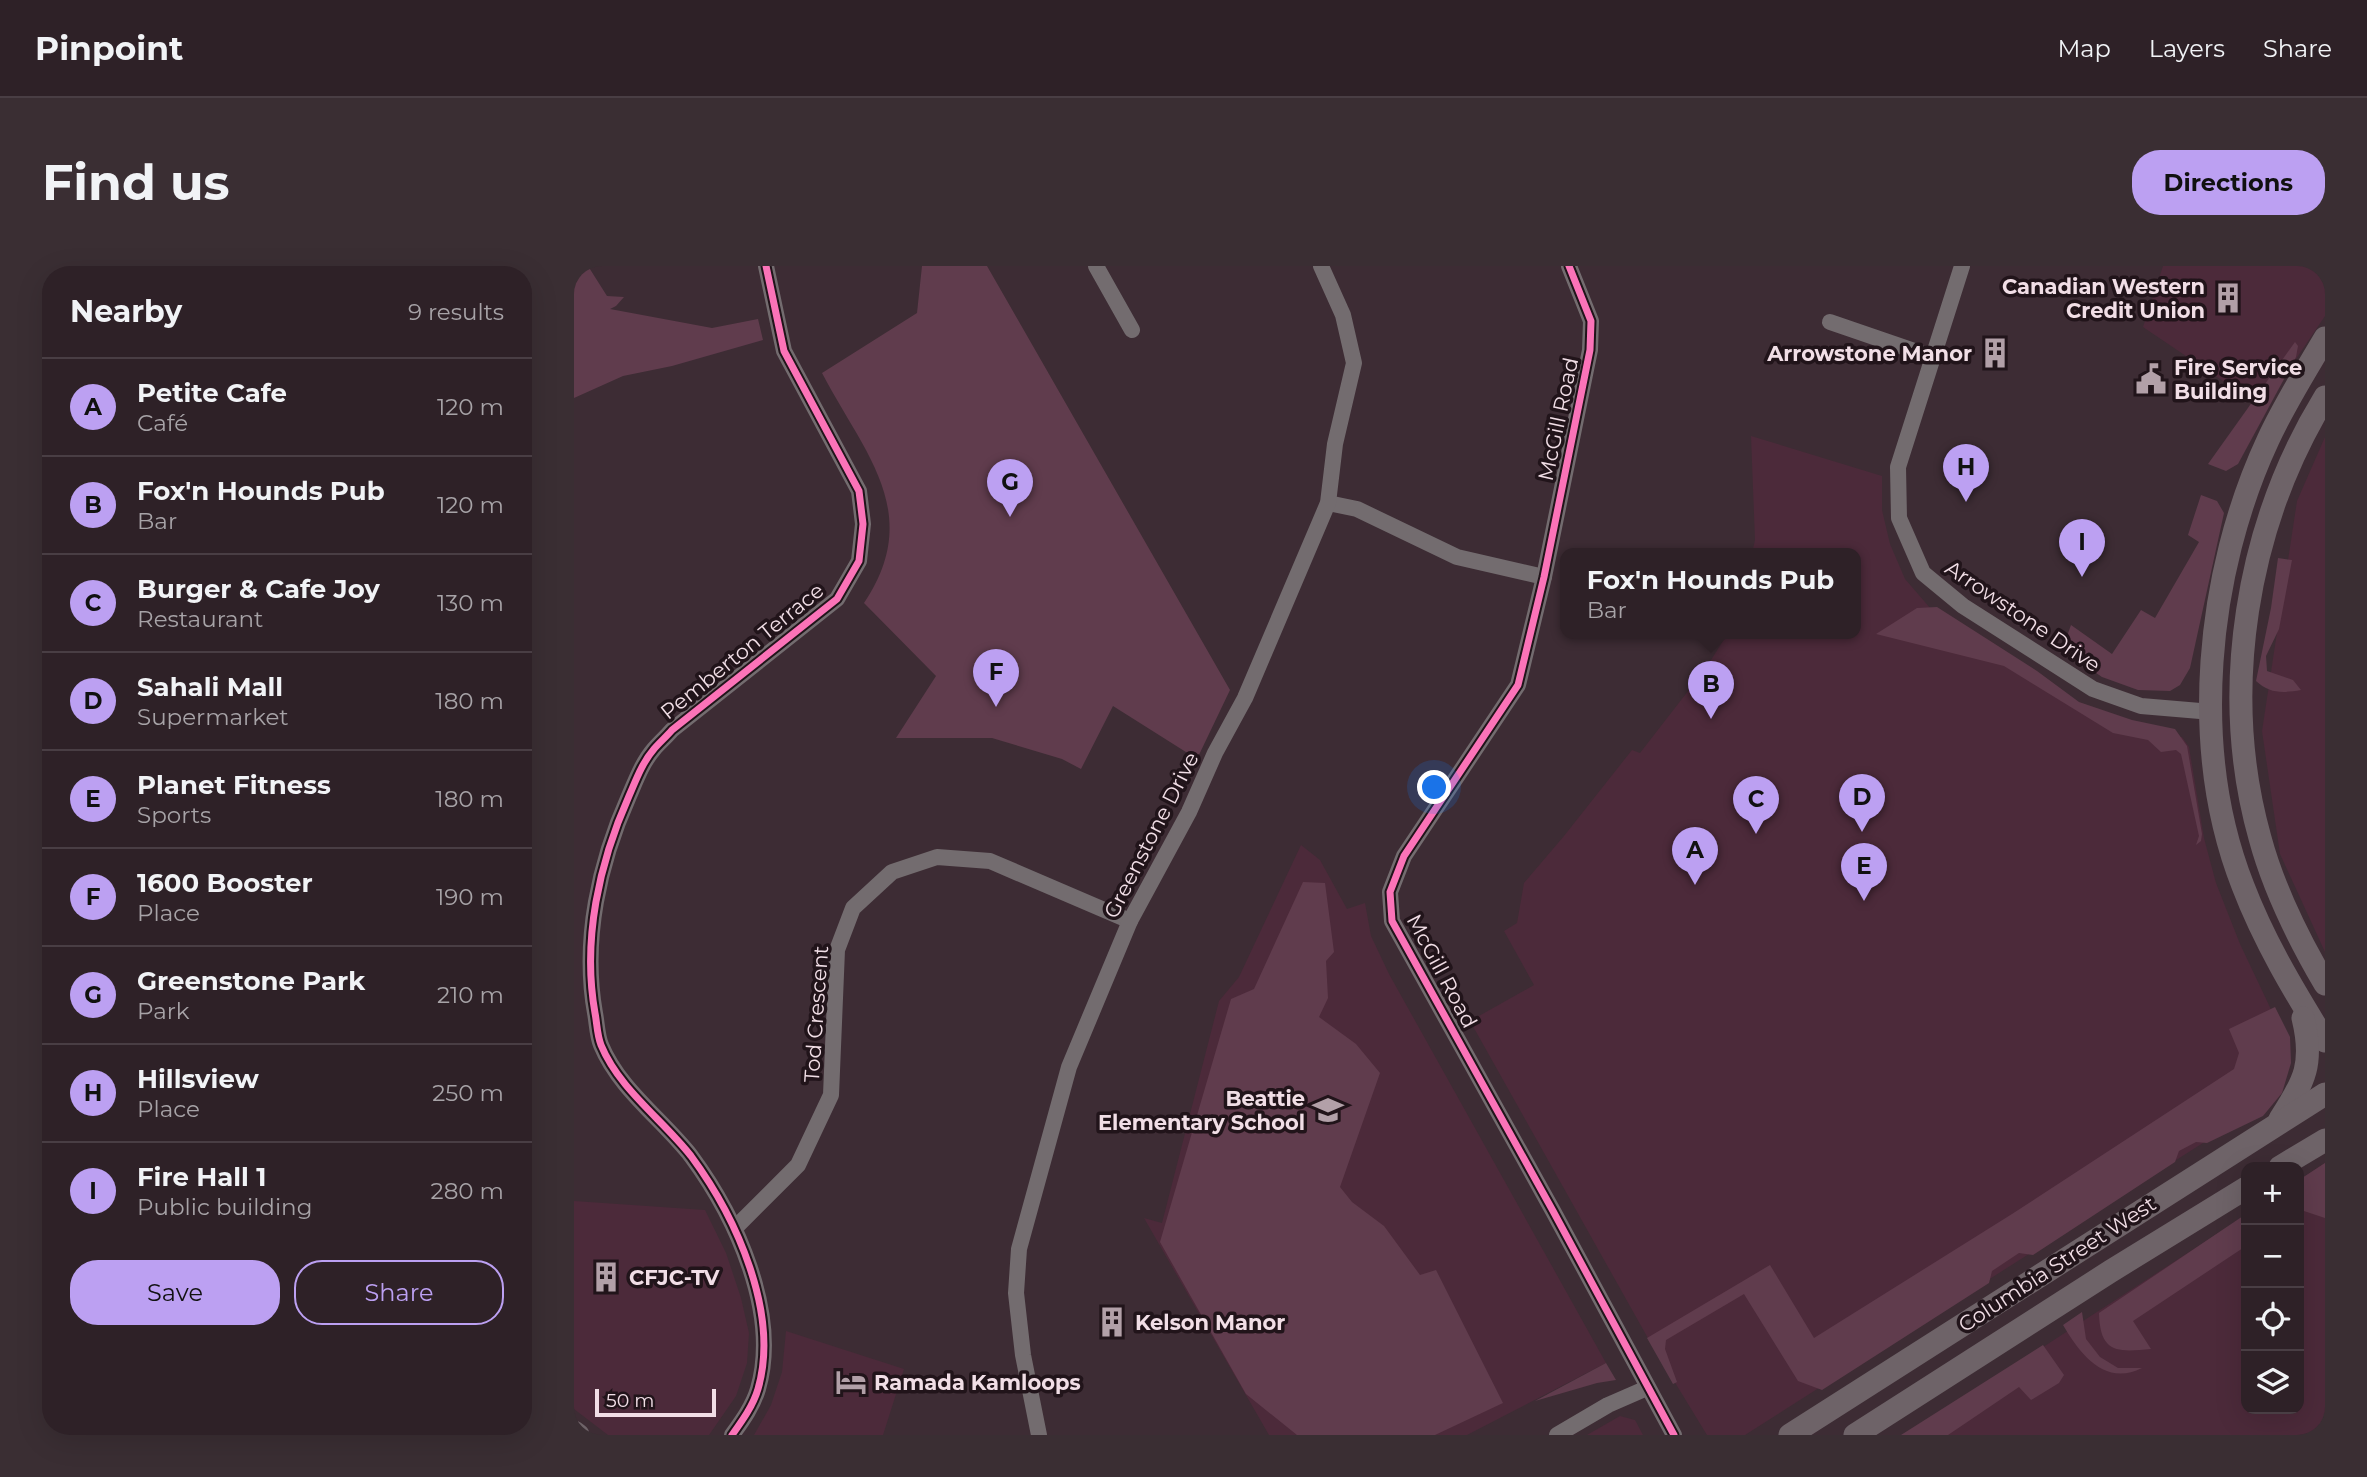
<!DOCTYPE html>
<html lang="en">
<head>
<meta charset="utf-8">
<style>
  body { margin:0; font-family:Montserrat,sans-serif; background:#3a2e33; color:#f1f3f6 }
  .controls { position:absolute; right:21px; bottom:21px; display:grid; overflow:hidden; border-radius:14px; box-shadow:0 7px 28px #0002 }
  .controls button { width:63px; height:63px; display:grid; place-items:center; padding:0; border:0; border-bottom:2px solid #493e44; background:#2e2127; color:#f1f3f6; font:35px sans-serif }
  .scale { position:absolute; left:21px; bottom:18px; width:121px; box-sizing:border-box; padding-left:7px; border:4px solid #f1dee6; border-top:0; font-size:19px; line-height:24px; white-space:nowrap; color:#f1dee6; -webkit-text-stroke:5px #21141a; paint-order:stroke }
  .you { position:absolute; left:861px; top:522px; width:24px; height:24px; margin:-18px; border:5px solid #fff; border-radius:50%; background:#1a73e8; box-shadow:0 0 0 10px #1a73e833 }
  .badge { display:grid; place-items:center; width:46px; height:46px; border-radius:50%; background:#bca0f2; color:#111; font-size:23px; font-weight:700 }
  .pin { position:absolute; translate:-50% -58px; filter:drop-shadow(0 2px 4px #0008) }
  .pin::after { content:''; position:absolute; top:37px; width:24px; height:21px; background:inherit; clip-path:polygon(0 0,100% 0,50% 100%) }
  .popup { position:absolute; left:986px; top:282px; width:301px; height:91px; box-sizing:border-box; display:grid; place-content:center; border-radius:14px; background:#2e2127; filter:drop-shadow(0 2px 5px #0005); font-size:23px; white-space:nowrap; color:#a7a3a7 }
  .popup b { font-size:26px; color:#f1f3f6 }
  .popup::after { content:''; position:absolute; left:50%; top:100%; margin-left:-14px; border:14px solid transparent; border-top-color:#2e2127 }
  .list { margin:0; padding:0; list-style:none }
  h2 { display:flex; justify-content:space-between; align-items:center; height:91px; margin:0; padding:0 28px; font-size:30px }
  h2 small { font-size:23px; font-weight:400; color:#a7a3a7 }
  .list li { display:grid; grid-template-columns:46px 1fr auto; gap:21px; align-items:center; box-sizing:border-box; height:98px; padding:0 28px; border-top:2px solid #493e44 }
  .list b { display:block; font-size:26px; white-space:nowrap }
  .list p { margin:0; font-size:23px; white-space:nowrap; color:#a7a3a7 }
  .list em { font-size:23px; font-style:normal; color:#a7a3a7 }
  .actions { display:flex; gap:14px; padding:21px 28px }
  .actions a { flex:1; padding:16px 0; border:2px solid #bca0f2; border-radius:28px; text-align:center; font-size:24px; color:#bca0f2 }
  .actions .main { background:#bca0f2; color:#111 }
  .icon { flex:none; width:38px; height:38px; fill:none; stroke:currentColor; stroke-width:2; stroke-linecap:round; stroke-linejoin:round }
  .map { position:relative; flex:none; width:1751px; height:1169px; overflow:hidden; border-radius:28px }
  header { display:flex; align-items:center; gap:42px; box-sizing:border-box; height:98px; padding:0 35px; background:#2e2127; border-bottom:2px solid #493e44 }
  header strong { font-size:33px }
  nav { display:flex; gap:38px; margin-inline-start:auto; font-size:24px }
  .intro { display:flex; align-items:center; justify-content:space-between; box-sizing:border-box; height:168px; padding:0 42px }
  h1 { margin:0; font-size:49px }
  .button { padding:18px 32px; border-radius:28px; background:#bca0f2; color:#111; font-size:24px; font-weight:700 }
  main { display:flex; gap:42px; padding:0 42px }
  aside { flex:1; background:#2e2127; border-radius:28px; box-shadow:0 7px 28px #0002 }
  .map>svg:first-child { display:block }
  .built { fill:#4c2a3a }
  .green { fill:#603c4d }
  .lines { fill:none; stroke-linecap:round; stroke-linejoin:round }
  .minor { stroke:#736c6f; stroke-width:16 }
  .secondary { stroke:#6e6368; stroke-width:23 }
  .cycleway-casing { stroke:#21141a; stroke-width:11 }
  .cycleway { stroke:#fb73b8; stroke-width:7 }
  .labels { text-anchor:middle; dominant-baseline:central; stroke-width:7; stroke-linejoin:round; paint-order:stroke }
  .poi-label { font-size:21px; font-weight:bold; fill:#f1dee6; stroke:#21141a; text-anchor:start }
  .street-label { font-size:21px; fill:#f1dee6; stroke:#21141a }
</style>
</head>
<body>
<header>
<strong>Pinpoint</strong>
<nav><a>Map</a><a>Layers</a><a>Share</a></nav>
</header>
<div class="intro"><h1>Find us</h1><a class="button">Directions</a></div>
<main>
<aside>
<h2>Nearby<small>9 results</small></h2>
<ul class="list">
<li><span class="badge">A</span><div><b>Petite Cafe</b><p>Café</p></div><em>120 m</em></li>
<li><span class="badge">B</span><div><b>Fox'n Hounds Pub</b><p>Bar</p></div><em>120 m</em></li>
<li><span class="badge">C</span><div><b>Burger &amp; Cafe Joy</b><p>Restaurant</p></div><em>130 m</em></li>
<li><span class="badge">D</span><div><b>Sahali Mall</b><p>Supermarket</p></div><em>180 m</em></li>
<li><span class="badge">E</span><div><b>Planet Fitness</b><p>Sports</p></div><em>180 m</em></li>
<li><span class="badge">F</span><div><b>1600 Booster</b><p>Place</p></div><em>190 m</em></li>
<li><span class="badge">G</span><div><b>Greenstone Park</b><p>Park</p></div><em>210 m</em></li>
<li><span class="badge">H</span><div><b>Hillsview</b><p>Place</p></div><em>250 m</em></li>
<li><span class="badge">I</span><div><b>Fire Hall 1</b><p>Public building</p></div><em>280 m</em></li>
</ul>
<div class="actions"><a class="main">Save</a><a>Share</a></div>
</aside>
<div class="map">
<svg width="1751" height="1169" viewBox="0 0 1751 1169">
  <rect width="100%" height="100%" fill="#3d2c34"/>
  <!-- built -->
  <g class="built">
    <polygon points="1589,0 1751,0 1751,50 1689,142 1569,61"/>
    <polygon points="1177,170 1308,210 1308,244 1316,278 1331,313 1363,350 1488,431 1580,468 1608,471 1615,481 1630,572 1642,617 1666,678 1712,775 1643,868 1171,1169 1133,1169 1075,1074 896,755 960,719 930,665 943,657 950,617 990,570 1058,484 1066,487 1132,402 1154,367 1282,367 1282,287 1178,287 1181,274"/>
    <polygon points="1751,171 1751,686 1706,588 1688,465 1723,235"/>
    <polygon points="727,579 746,594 773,643 791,637 797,670 815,708 1032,1097 893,1169 695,1169 570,952 588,957 645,735 665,711"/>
    <polygon points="1751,897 1751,1169 1334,1169 1672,949 1672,1143 1725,1143 1725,914"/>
    <polygon points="0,935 131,944 152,987 167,1032 175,1067 173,1097 162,1130 135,1169 34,1169 0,1143"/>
    <polygon points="212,1065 330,1103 309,1169 180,1169 197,1139 208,1106"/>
    <polygon points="1046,1150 1061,1154 1069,1169 1013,1169"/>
  </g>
  <!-- green -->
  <g class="green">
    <polygon points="0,0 14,0 33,30 50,31 42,40 36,43 138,62 184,53 189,74 98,100 49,110 0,132"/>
    <path d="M348 0H413L656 424 623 493 539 440 507 503 488 493 418 472H322L362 410 290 337C351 246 289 186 248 107L343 47Z"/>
    <polygon points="1721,76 1724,80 1722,91 1664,198 1652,205 1634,198"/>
    <polygon points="1627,229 1643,235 1650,247 1616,402 1606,419 1596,425 1564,424 1528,411 1488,384 1497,359 1538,388 1567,344 1581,352 1625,276 1614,269"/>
    <path d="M1704 292 1718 294 1705 363 1692 390 1693 405 1719 414 1727 424C1709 427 1696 428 1682 415L1697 342Z"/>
    <polygon points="1363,341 1463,405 1505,436 1558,454 1601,463 1613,480 1628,568 1627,575 1622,579 1625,570 1607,488 1602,484 1587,486 1574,474 1539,467 1430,400 1302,368 1343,342"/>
    <polygon points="729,616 751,617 760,686 752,695 754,732 745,751 782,778 806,807 766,921 778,936 810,960 846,1009 862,1004 929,1137 861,1169 723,1169 672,1128 586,976 657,733 680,723"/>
    <polygon points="1701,741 1716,771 1717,797 1708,827 1689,850 1633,877 1622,876 1605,885 1601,896 1459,989 1445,987 1418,1005 1415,1017 1248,1124 1224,1115 1170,1028 1092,1074 1091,1083 1103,1116 1099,1118 1073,1072 1196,999 1240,1072 1438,948 1660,803 1665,787 1655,763"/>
    <polygon points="1751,897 1751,952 1730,945 1725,948 1725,914"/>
    <path d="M1672 948V980L1559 1055 1577 1083C1544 1086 1526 1088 1525 1047Z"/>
    <path d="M1508 1046 1512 1073 1526 1091 1544 1102H1568C1531 1121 1506 1088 1489 1059Z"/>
    <polygon points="1469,1079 1490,1109 1485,1117 1457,1134 1445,1121 1374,1169 1327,1169"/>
    <polygon points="1032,1097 1042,1114 1023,1117 961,1135"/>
  </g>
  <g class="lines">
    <!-- minor -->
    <g class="minor">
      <polyline points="522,0 558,64"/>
      <polyline points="995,0 1017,55 1016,84 970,311 944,419 830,590 816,626 818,655 979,945 1100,1169"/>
      <polyline points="1388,0 1324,201 1325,252 1349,307 1389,340 1519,423 1567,440 1638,446"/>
      <polyline points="1256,56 1358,91"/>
      <polyline points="754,237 783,243 883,291 970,311"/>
      <polyline points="161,962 224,899 257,829 263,684 279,642 318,606 363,591 416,595 556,655"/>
      <path d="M158 1169C168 1155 179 1140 184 1123 206 1047 162 951 117 890 89 854 45 823 27 779 23 769 23 757 21 747 8 674 25 597 55 530 62 514 68 497 80 483 85 477 92 471 98 464L263 333 285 295 289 258 285 225 210 85 192 0"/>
      <polyline points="465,1169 449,1089 442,1027 445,983 495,801 556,655 615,546 641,487 671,432 754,237 761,178 780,97 769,49 747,0"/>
      <polyline points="983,1169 1034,1139 1073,1122"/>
    </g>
    <!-- secondary -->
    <g class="secondary">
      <path d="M1751 72C1731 106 1710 139 1694 174 1632 307 1615 483 1669 620 1690 675 1720 725 1751 775"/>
      <path d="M1751 131C1672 260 1645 426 1686 572 1700 624 1724 672 1751 718"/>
      <path d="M1706 853C1731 815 1740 797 1729 752"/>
      <polyline points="1706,901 1751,874"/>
      <polyline points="0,1166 4,1169"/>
      <polyline points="1216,1169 1751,828"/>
      <polyline points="1281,1169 1537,1005 1672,922"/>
    </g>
    <!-- cycleway casing -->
    <g class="cycleway-casing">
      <g id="cycleway">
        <polyline points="995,0 1017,55 1016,84 970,311 944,419 830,590 816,626 818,655 979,945 1100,1169"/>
        <path d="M158 1169C168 1155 179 1140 184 1123 206 1047 162 951 117 890 89 854 45 823 27 779 23 769 23 757 21 747 8 674 25 597 55 530 62 514 68 497 80 483 85 477 92 471 98 464L263 333 285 295 289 258 285 225 210 85 192 0"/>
      </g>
    </g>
    <!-- cycleway -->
    <use href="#cycleway" class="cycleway"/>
  </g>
  <!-- icons -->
  <defs>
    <g id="building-bare" transform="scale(2.415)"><path d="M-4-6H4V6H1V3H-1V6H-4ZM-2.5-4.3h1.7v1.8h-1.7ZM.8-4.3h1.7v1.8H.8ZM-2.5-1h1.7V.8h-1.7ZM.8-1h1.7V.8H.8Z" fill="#b2a0a8" stroke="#21141a" stroke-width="2.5" paint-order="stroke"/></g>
    <g id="civic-bare" transform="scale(2.415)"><path d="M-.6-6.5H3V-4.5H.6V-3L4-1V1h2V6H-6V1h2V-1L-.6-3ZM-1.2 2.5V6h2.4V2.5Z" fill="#b2a0a8" stroke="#21141a" stroke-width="2.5" paint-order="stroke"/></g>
    <g id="school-bare" transform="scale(2.415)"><path d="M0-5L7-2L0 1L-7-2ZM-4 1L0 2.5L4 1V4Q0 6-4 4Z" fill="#b2a0a8" stroke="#21141a" stroke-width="2.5" paint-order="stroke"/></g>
    <g id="hotel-bare" transform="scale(2.415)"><path d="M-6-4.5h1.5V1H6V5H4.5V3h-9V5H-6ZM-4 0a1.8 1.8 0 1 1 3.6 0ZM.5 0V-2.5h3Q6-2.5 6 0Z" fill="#b2a0a8" stroke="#21141a" stroke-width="2.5" paint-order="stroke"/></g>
  </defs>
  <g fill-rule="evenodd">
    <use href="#building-bare" x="1654" y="32"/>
    <use href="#building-bare" x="1421" y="87"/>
    <use href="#civic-bare" x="1577" y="113"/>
    <use href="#school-bare" x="754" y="844"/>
    <use href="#building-bare" x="32" y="1011"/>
    <use href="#building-bare" x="538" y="1056"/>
    <use href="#hotel-bare" x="277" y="1116"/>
  </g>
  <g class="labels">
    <!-- poi labels -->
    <g class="poi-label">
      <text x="1631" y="20" text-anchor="end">Canadian Western<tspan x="1631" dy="24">Credit Union</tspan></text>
      <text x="1398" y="87" text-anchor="end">Arrowstone Manor</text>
      <text x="1600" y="101">Fire Service<tspan x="1600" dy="24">Building</tspan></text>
      <text x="731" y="832" text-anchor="end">Beattie<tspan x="731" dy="24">Elementary School</tspan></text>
      <text x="55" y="1011">CFJC-TV</text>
      <text x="561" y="1056">Kelson Manor</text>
      <text x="300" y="1116">Ramada Kamloops</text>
    </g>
    <!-- street labels -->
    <g class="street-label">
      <text transform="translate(984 153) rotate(-78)">McGill Road</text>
      <text transform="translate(1449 350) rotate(34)">Arrowstone Drive</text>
      <text transform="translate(168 385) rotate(-39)">Pemberton Terrace</text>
      <text transform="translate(577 569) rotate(-63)">Greenstone Drive</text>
      <text transform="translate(868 705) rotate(62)">McGill Road</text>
      <text transform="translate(242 748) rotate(-86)">Tod Crescent</text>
      <text transform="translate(1483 998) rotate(-33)">Columbia Street West</text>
    </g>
  </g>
</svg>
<div class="controls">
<button>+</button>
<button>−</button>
<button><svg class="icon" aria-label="locate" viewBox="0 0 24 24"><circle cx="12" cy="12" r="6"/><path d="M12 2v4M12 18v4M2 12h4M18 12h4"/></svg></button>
<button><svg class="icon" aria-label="layers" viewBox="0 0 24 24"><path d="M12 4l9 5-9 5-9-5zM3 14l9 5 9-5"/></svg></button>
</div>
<div class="scale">50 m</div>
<div class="you"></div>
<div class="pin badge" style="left:1121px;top:619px">A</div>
<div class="pin badge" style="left:1137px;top:453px">B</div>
<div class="popup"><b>Fox'n Hounds Pub</b>Bar</div>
<div class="pin badge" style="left:1182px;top:568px">C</div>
<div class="pin badge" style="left:1288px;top:566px">D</div>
<div class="pin badge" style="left:1290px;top:635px">E</div>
<div class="pin badge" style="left:422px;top:441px">F</div>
<div class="pin badge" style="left:436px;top:251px">G</div>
<div class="pin badge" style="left:1392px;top:236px">H</div>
<div class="pin badge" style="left:1508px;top:311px">I</div>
</div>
</main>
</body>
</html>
